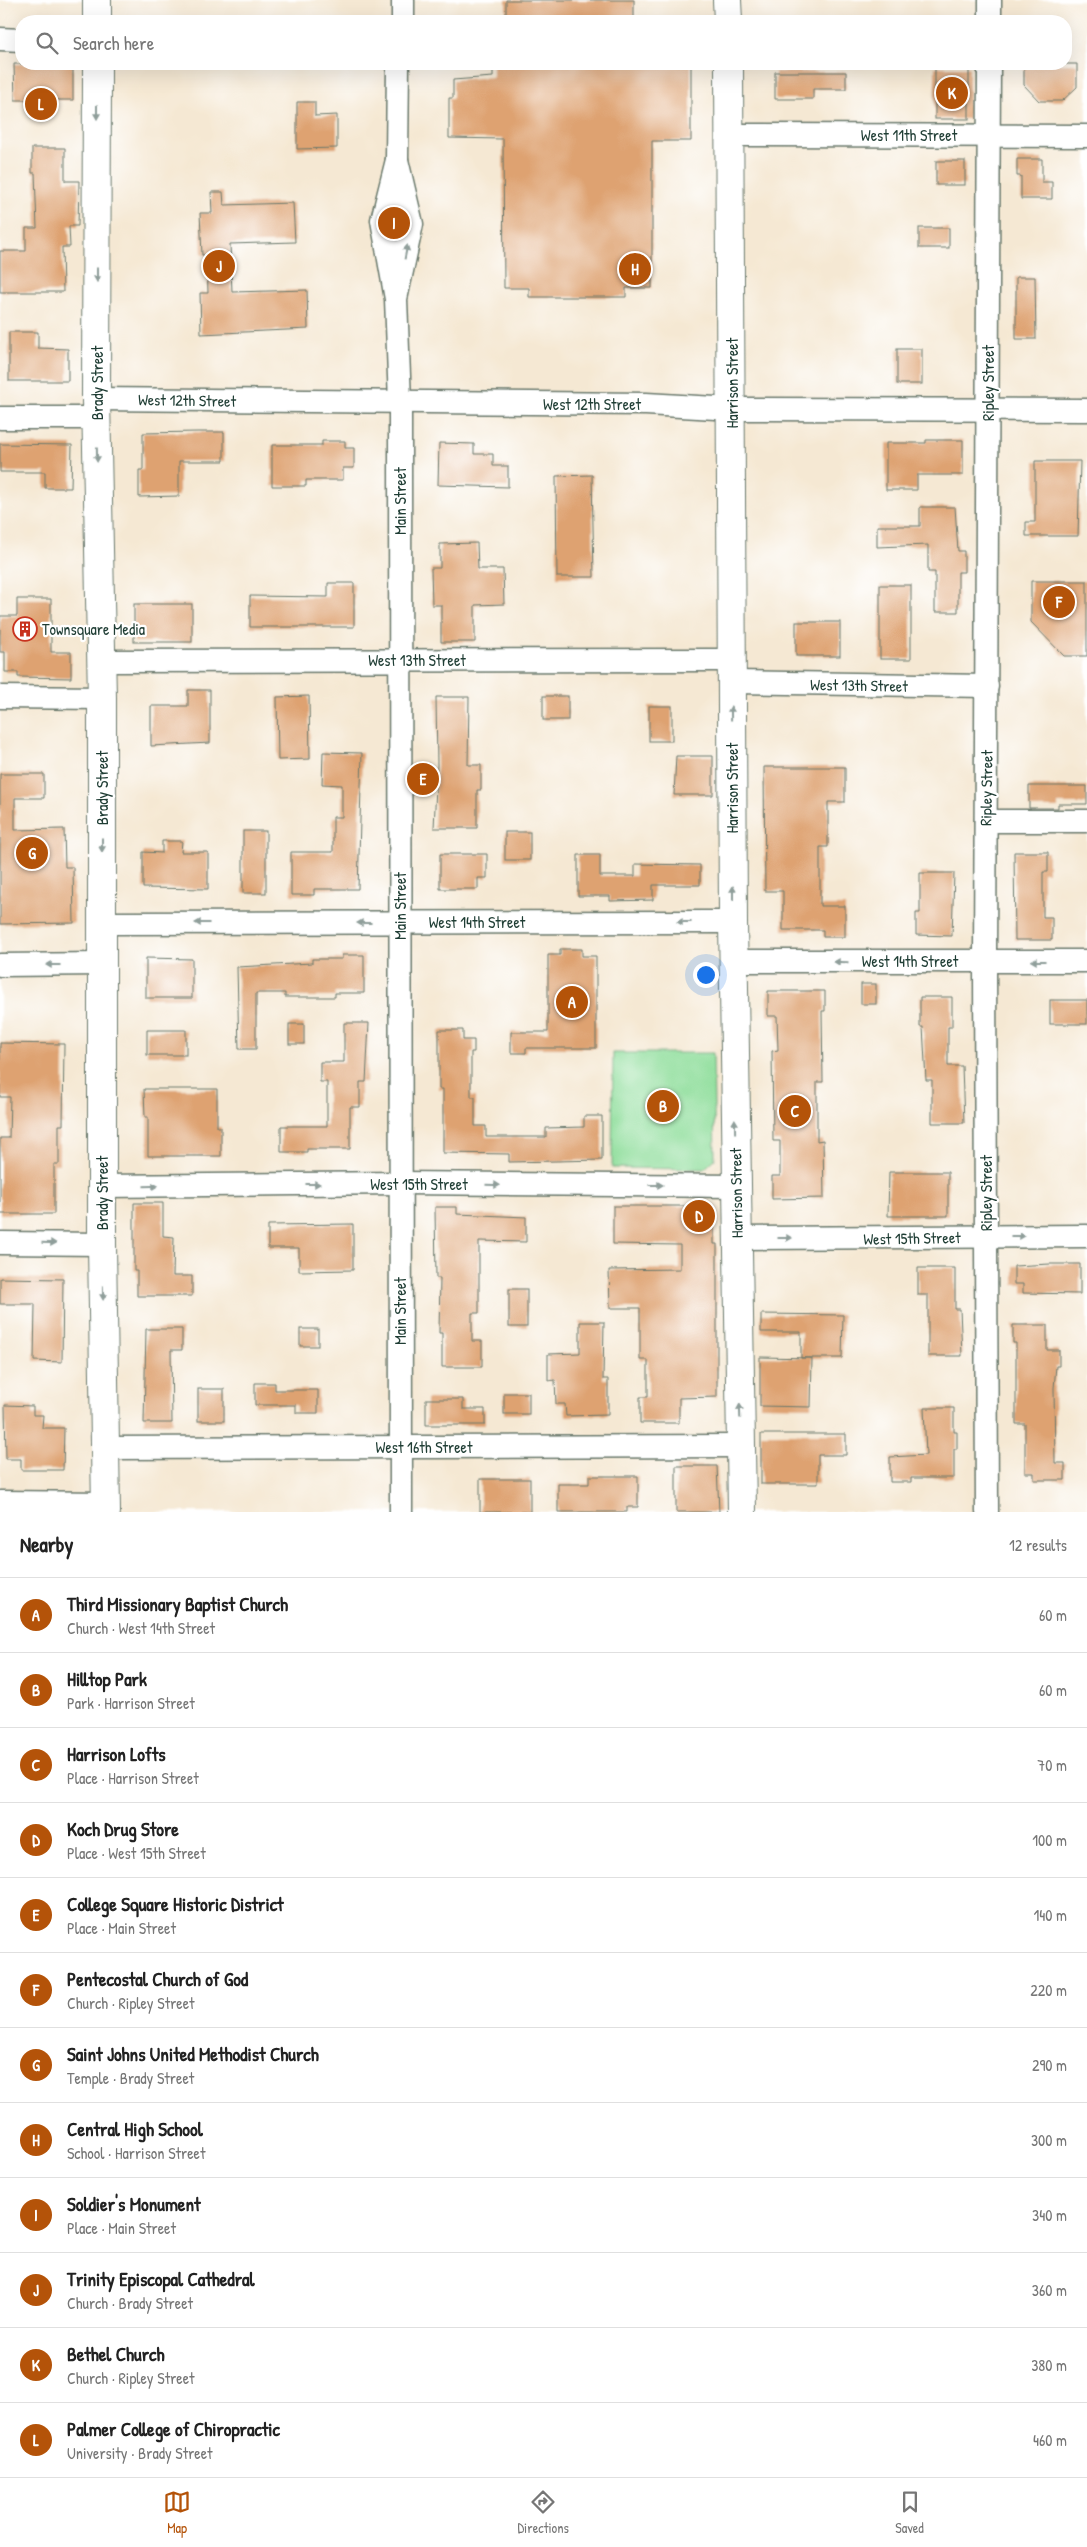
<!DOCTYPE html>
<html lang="en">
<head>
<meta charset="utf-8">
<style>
  body { margin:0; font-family:"Patrick Hand",sans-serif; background:#f2f2f2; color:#222 }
  .you { position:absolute; left:705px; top:974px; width:18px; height:18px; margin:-12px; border:4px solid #fff; border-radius:50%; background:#1a73e8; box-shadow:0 0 0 8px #1a73e833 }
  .badge { display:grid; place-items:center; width:32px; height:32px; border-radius:50%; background:#b45309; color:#fff; font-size:16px; font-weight:700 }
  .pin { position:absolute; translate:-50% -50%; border:2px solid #fff; box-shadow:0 1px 5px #0006 }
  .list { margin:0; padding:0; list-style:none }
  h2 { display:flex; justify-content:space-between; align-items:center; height:65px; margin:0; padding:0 20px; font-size:21px }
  h2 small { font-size:16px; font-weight:400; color:#767676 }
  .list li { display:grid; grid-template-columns:32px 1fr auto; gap:15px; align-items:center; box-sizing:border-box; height:75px; padding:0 20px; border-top:1px solid #e0e0e0 }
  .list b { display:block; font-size:19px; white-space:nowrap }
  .list p { margin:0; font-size:16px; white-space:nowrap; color:#767676 }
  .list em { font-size:16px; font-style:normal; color:#767676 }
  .icon { flex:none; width:28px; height:28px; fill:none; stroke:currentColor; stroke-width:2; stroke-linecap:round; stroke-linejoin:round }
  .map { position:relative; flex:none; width:1087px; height:1512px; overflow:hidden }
  .search { position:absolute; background:#fff; box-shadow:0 5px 20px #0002; left:15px; right:15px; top:15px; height:55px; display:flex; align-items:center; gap:12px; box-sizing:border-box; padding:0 18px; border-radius:20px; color:#767676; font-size:19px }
  .sheet { height:965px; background:#fff }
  nav { display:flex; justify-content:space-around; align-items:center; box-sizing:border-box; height:70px; border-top:1px solid #e0e0e0; background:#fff; font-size:14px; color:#767676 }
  nav a { display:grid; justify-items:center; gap:2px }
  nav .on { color:#b45309 }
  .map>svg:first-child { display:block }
  .green { fill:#90de9c; stroke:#588e68 }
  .building { fill:#dea271 }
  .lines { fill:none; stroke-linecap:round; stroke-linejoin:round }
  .minor-casing { stroke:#6a796c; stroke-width:25 }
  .highway-casing { stroke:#6a796c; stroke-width:30 }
  .minor { stroke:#fff; stroke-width:22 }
  .highway { stroke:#fff; stroke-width:28 }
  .oneway { fill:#8f9e9a }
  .labels { text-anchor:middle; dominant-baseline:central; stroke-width:4.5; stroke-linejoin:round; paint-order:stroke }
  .street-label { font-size:16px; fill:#1f3d34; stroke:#fff }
  .poi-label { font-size:16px; fill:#1f3d34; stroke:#fff; text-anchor:start }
</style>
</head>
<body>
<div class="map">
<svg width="1087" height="1512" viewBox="0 0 1087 1512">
  <rect width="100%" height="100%" fill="#fff"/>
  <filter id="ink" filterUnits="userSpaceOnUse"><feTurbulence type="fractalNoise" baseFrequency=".02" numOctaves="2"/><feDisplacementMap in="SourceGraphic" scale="10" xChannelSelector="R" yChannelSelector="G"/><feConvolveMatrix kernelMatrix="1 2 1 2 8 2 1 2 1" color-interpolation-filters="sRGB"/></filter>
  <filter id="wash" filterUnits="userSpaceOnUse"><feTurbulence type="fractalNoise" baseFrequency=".0096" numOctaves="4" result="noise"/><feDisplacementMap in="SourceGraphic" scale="20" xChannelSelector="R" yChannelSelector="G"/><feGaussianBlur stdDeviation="1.12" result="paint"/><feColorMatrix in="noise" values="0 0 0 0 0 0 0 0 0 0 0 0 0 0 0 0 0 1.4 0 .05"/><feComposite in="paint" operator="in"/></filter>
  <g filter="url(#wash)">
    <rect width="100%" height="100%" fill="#f5e8d3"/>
    <!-- green -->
    <polygon class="green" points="613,1053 713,1053 715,1159 704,1169 612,1168"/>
    <g id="blocks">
      <!-- building -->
      <g class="building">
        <polygon points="506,0 634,0 634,21 521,21 521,19 506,19"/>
        <polygon points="14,64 73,64 73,100 15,100"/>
        <polygon points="493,64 691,64 691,141 652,141 652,288 626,288 626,297 529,297 529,288 504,288 503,139 449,138 449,98 453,98 453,80 493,77"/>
        <polygon points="1024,64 1077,64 1077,87 1062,101 1039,101 1024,85"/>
        <rect x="935" y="67" width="34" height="52"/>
        <polygon points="775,72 846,72 846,89 813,89 813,99 775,99"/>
        <polygon points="297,102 315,102 315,116 337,115 337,148 297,149"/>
        <polygon points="32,148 65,148 65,181 79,181 78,226 69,226 70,247 62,247 63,292 0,292 0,251 26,251 26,228 37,228 35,173 32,173"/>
        <polygon points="1017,159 1042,159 1042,182 1052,182 1052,199 1021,199 1021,176 1017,176"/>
        <rect x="936" y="161" width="29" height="24"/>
        <polygon points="211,192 223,192 224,205 293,203 295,242 230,244 232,292 307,290 308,329 201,334 200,293 208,293 207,255 202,255 200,213 212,213"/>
        <rect x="919" y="228" width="30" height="20"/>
        <polygon points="1016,277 1035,277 1036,339 1016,339"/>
        <polygon points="9,332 38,332 38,348 68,349 68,381 9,381"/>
        <rect x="897" y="349" width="25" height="35"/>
        <polygon points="197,432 224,432 224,461 179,461 179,496 139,497 139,470 143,470 143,433"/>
        <polygon points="926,440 963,440 963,475 917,475 917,490 886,490 886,443 926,443"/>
        <polygon points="322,441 345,441 345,448 354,448 354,468 343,468 343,480 306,480 306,486 272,486 272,445 322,445"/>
        <polygon points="439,443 474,444 474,454 493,454 493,466 508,466 508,487 438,485"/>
        <polygon points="0,444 72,445 71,488 45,488 45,472 0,472"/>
        <polygon points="1035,461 1080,461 1078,536 1026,536 1026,522 1035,522"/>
        <polygon points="592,475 594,577 557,577 556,476"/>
        <polygon points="920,507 955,507 958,551 964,551 964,572 958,572 958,612 935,612 935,572 928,572 928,545 877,547 877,526 920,526"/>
        <polygon points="477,543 478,569 503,569 504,604 475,605 475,642 441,642 441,605 432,605 431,568 440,568 440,544"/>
        <polygon points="1031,581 1087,581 1087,656 1064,656 1031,622"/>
        <polygon points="328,583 354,583 354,627 250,627 250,596 328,597"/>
        <rect x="880" y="585" width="31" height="74"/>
        <polygon points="17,599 51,599 51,652 71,652 71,678 18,677 18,672 5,672 5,652 0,652 0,616 17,616"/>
        <rect x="134" y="604" width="58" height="38"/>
        <rect x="796" y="622" width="44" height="34"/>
        <polygon points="188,690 210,690 210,743 151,746 151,706 188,706"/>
        <polygon points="309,696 310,759 278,760 277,697"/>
        <rect x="543" y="696" width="25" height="24"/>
        <polygon points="436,697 469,697 468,765 481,765 481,790 477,790 477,828 434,828 437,765"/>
        <rect x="649" y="706" width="23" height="35"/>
        <polygon points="323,752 362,753 358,889 314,889 314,895 291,895 291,852 333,852 333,817 342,817 342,785 322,784"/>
        <polygon points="676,756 713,756 713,795 674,795"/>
        <polygon points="764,767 845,767 845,802 828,802 828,847 820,847 820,906 845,906 845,937 823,937 823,930 783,930 783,891 765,891"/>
        <polygon points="0,774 44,774 44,798 15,798 15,830 64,829 65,867 73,867 74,923 0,924"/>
        <polygon points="1029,786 1087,786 1087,804 1058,804 1058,808 1029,808"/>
        <rect x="243" y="831" width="23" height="62"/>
        <rect x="505" y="832" width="25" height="28"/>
        <polygon points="162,841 182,841 181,852 208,852 208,889 143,888 143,852 162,853"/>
        <polygon points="1014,852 1048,852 1048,872 1043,872 1043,917 1052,917 1052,940 1015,940"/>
        <polygon points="440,854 487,854 487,878 478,878 478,889 440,889"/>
        <polygon points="578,855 600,855 600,876 635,876 635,864 700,865 700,885 653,885 653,900 610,901 610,896 578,896"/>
        <polygon points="920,873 954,873 952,936 916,935 916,913 920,913"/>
        <polygon points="560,949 582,949 582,956 596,956 596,1048 526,1048 526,1053 511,1053 511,1032 548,1032 548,955 560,955"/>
        <polygon points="342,955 364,955 364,993 335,993 335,997 285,997 285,993 256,993 256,1049 239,1049 237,967 312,963 312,959 342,959"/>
        <polygon points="146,958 192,959 192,998 146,998"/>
        <rect x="861" y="984" width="15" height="20"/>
        <polygon points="768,991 825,991 825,1011 822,1011 823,1082 817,1082 817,1141 823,1140 824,1198 772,1199 772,1176 780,1176 780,1141 773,1141 772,1051 778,1050 777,1016 768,1016"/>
        <polygon points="920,997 952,997 952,1027 948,1027 948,1066 962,1066 964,1123 932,1123 932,1080 926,1080 923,1027 920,1027"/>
        <rect x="1050" y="1000" width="37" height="24"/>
        <polygon points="344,1023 369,1023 366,1082 360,1082 360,1107 350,1107 350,1149 307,1149 307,1152 281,1152 281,1126 327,1126 327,1082 320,1082 320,1062 344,1062"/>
        <rect x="289" y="1024" width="15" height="20"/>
        <rect x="147" y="1030" width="39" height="25"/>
        <polygon points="439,1030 463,1030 463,1040 474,1040 474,1052 471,1052 471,1097 475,1097 475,1126 486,1126 486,1137 546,1137 546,1128 584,1127 584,1116 602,1116 602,1160 509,1162 509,1154 443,1153 443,1089 439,1089"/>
        <polygon points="0,1043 64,1044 63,1125 59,1125 59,1164 54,1164 54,1214 0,1214 0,1138 9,1138 10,1097 0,1097"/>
        <polygon points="144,1089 217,1089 217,1127 221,1127 221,1156 148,1156 148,1117 145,1117"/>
        <polygon points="889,1172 948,1172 948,1216 888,1216"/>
        <polygon points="134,1203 163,1203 163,1236 174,1237 173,1276 192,1276 192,1296 137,1296 137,1271 134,1271"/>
        <polygon points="613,1206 714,1206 714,1244 717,1244 717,1397 679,1398 679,1423 640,1423 640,1397 648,1397 648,1360 640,1360 640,1308 610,1308 609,1270 680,1269 680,1245 613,1244"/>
        <polygon points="435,1207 457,1207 457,1214 526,1217 526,1242 479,1241 479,1313 472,1313 472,1341 482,1341 482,1367 442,1367 442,1333 439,1333 440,1278 436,1278"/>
        <polygon points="353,1224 353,1270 299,1271 299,1248 268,1248 268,1225"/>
        <polygon points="1050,1264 1080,1264 1080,1294 1023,1293 1023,1284 1014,1284 1014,1266"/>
        <polygon points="918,1268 955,1268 955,1309 960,1309 962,1356 928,1356 928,1295 918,1295"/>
        <polygon points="0,1278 63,1279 62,1362 34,1361 35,1304 0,1304"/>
        <rect x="509" y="1289" width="18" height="38"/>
        <polygon points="761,1314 843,1315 842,1358 801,1358 801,1332 761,1332"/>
        <polygon points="580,1322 604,1322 603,1379 608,1379 608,1415 566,1416 565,1404 556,1404 555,1380 548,1381 548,1354 580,1353"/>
        <polygon points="1013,1325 1047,1325 1047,1350 1059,1350 1059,1366 1056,1366 1054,1388 1055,1463 1065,1463 1065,1480 1034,1480 1034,1473 1025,1473 1025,1424 1016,1424 1016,1343 1013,1343"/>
        <polygon points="146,1329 182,1329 182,1350 171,1350 172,1423 144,1423"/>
        <rect x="300" y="1329" width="18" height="17"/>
        <polygon points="760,1357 812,1358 811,1407 760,1406"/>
        <polygon points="255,1383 275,1383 275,1390 318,1390 318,1413 296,1413 296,1405 255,1405"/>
        <rect x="198" y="1389" width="26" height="32"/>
        <rect x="504" y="1393" width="25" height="21"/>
        <polygon points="426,1399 463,1399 463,1409 485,1409 485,1425 426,1425"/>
        <polygon points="5,1405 33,1406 33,1415 43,1415 42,1428 64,1428 63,1470 21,1470 21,1459 6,1459"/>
        <polygon points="924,1408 954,1408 954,1432 957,1432 957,1449 954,1449 954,1478 911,1478 911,1482 890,1482 890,1457 926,1455"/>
        <polygon points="761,1434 846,1434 846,1455 818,1455 818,1484 761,1484"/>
        <polygon points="676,1466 717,1466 719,1512 676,1512"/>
        <polygon points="589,1476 638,1476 638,1507 627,1507 627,1512 558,1512 558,1484 589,1484"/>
        <rect x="480" y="1479" width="50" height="33"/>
      </g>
    </g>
  </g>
  <g filter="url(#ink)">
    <use href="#blocks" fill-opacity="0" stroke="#6a796c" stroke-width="1"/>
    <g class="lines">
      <!-- minor casing -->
      <g class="minor-casing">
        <g id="minor">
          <polyline points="403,0 403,21"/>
          <polyline points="990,21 990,0"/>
          <polyline points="0,39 21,40"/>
          <polyline points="731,135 1087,136"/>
          <polyline points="397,160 398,64"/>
          <polyline points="396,299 412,224 397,160 382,220 396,299 400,402 401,1512"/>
          <polyline points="96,399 646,404 733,409 1087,410"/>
          <polyline points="0,418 96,418"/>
          <polyline points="102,661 732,660"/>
          <polyline points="731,682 987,686"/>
          <polyline points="0,697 102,698"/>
          <polyline points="986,821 1087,821"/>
          <polyline points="101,923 733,922"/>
          <polyline points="733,961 1087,961"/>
          <polyline points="0,965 102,964"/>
          <polyline points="102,1186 400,1183 736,1186"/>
          <polyline points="737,1238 1087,1236"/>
          <polyline points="0,1243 102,1244"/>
          <polyline points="105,1448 742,1446"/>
          <polyline points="0,1502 105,1503"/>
          <polyline points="987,1512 985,961 989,64"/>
        </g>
      </g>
      <!-- highway casing -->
      <g class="highway-casing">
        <g id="highway">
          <polyline points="727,0 728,21"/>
          <polyline points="97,21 97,0"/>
          <polyline points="97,64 96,399 102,698 102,1244 106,1512"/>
          <polyline points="729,64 733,922 742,1512"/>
        </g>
      </g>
      <!-- minor -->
      <use href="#minor" class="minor"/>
      <!-- highway -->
      <use href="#highway" class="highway"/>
    </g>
    <!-- one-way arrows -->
    <defs><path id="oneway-solid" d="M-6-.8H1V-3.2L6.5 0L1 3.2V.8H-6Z" transform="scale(1.25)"/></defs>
    <g class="oneway">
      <use href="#oneway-solid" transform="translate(97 112) rotate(90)"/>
      <use href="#oneway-solid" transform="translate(406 252) rotate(-79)"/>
      <use href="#oneway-solid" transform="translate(97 275) rotate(90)"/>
      <use href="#oneway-solid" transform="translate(97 455) rotate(89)"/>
      <use href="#oneway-solid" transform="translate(731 713) rotate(-91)"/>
      <use href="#oneway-solid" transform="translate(102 845) rotate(90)"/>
      <use href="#oneway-solid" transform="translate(733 893) rotate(-90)"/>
      <use href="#oneway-solid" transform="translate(684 922) rotate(180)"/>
      <use href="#oneway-solid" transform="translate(202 923) rotate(180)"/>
      <use href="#oneway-solid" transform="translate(364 923) rotate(180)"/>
      <use href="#oneway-solid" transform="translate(1038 961) rotate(180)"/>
      <use href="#oneway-solid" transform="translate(841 962) rotate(-179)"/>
      <use href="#oneway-solid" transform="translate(53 965) rotate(180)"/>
      <use href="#oneway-solid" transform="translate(735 1126) rotate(-91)"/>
      <use href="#oneway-solid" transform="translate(313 1184)"/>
      <use href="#oneway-solid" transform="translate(493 1185) rotate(1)"/>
      <use href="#oneway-solid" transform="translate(656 1185)"/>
      <use href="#oneway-solid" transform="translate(151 1186) rotate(-1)"/>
      <use href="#oneway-solid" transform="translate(1018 1236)"/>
      <use href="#oneway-solid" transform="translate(785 1238)"/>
      <use href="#oneway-solid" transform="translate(49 1243) rotate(1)"/>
      <use href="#oneway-solid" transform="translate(103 1293) rotate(89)"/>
      <use href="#oneway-solid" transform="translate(740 1411) rotate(-92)"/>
    </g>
  </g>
  <!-- icons -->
  <defs>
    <g id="building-ring" transform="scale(1.25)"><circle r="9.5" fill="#fff" stroke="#c8321e" stroke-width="1.5"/><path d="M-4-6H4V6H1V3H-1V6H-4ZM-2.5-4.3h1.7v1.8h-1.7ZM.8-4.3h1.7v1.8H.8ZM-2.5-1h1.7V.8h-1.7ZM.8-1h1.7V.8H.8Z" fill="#c8321e"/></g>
  </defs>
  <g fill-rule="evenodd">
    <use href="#building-ring" x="25" y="629"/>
  </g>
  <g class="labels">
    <!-- street labels -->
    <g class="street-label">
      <text x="909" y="135">West 11th Street</text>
      <text transform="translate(97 383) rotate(-90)">Brady Street</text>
      <text transform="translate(732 383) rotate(-90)">Harrison Street</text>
      <text transform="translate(988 383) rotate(-90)">Ripley Street</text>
      <text transform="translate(187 400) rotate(1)">West 12th Street</text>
      <text x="592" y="404">West 12th Street</text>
      <text transform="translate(400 501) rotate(-90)">Main Street</text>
      <text x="417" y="660">West 13th Street</text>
      <text transform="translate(859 685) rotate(1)">West 13th Street</text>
      <text transform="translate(102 788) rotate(-90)">Brady Street</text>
      <text transform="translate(732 788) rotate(-90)">Harrison Street</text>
      <text transform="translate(986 788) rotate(-89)">Ripley Street</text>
      <text transform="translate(400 906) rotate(-90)">Main Street</text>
      <text x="477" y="922">West 14th Street</text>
      <text x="910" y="961">West 14th Street</text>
      <text x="419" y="1184">West 15th Street</text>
      <text transform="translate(102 1193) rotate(-90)">Brady Street</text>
      <text transform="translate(736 1193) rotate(-91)">Harrison Street</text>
      <text transform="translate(986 1193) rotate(-90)">Ripley Street</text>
      <text transform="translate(912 1238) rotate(-1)">West 15th Street</text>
      <text transform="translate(400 1311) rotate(-90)">Main Street</text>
      <text x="424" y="1447">West 16th Street</text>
    </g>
    <!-- poi labels -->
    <g class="poi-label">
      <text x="42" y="629">Townsquare Media</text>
    </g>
  </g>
</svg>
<div class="you"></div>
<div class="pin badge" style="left:572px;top:1002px">A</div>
<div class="pin badge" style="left:663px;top:1106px">B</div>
<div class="pin badge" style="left:795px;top:1111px">C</div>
<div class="pin badge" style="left:699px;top:1216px">D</div>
<div class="pin badge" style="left:423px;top:779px">E</div>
<div class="pin badge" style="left:1059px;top:602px">F</div>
<div class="pin badge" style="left:32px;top:853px">G</div>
<div class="pin badge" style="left:635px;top:269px">H</div>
<div class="pin badge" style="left:394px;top:223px">I</div>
<div class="pin badge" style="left:219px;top:266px">J</div>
<div class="pin badge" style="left:952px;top:93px">K</div>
<div class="pin badge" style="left:41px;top:104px">L</div>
<div class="search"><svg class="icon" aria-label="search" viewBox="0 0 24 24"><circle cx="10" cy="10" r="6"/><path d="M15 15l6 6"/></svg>Search here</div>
</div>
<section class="sheet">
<h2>Nearby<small>12 results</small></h2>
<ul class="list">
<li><span class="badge">A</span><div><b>Third Missionary Baptist Church</b><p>Church · West 14th Street</p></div><em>60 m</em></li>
<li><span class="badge">B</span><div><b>Hilltop Park</b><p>Park · Harrison Street</p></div><em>60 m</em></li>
<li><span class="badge">C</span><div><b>Harrison Lofts</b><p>Place · Harrison Street</p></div><em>70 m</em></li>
<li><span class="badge">D</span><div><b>Koch Drug Store</b><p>Place · West 15th Street</p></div><em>100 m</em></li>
<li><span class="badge">E</span><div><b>College Square Historic District</b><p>Place · Main Street</p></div><em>140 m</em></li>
<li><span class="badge">F</span><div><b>Pentecostal Church of God</b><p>Church · Ripley Street</p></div><em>220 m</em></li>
<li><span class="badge">G</span><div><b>Saint Johns United Methodist Church</b><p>Temple · Brady Street</p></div><em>290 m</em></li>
<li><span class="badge">H</span><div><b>Central High School</b><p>School · Harrison Street</p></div><em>300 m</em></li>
<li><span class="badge">I</span><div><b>Soldier's Monument</b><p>Place · Main Street</p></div><em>340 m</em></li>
<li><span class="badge">J</span><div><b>Trinity Episcopal Cathedral</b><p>Church · Brady Street</p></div><em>360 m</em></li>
<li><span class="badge">K</span><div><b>Bethel Church</b><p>Church · Ripley Street</p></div><em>380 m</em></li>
<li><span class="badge">L</span><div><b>Palmer College of Chiropractic</b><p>University · Brady Street</p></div><em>460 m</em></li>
</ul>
</section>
<nav>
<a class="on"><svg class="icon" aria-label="map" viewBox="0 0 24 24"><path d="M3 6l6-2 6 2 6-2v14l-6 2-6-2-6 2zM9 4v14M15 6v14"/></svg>Map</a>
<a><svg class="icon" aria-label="directions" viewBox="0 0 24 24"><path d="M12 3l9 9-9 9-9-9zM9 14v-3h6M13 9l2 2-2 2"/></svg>Directions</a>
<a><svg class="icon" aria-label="saved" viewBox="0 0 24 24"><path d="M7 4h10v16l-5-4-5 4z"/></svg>Saved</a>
</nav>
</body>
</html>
